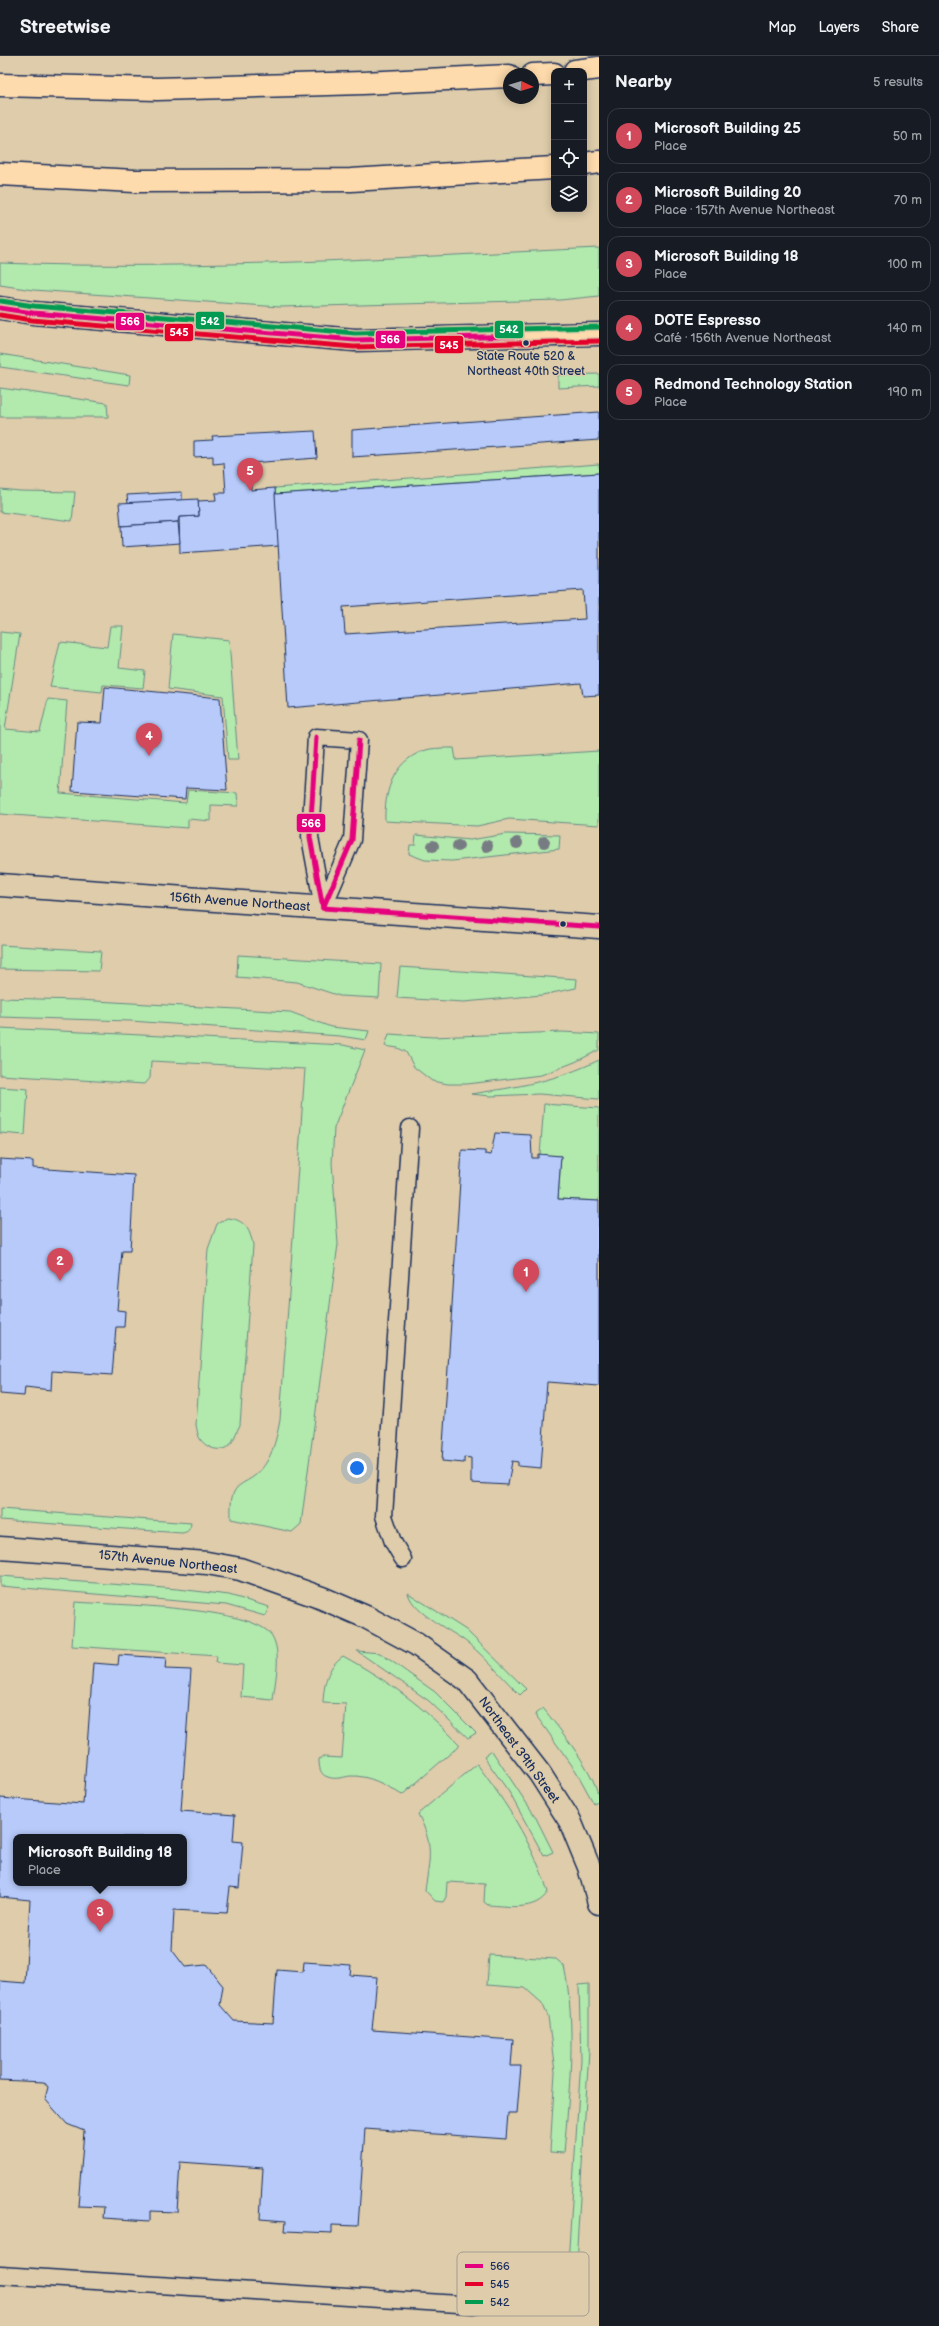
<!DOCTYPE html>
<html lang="en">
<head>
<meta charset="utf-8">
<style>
  body { margin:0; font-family:"Balsamiq Sans",sans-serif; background:#20242c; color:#f1f3f6 }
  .controls { position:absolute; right:12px; top:12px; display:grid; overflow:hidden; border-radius:8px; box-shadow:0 2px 10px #0003 }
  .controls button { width:36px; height:36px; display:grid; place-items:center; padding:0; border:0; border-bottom:1px solid #363941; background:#171b24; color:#f1f3f6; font:20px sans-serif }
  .compass { position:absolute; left:503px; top:12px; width:36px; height:36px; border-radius:50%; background:#171b24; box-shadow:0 2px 10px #0003; rotate:94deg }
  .you { position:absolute; left:357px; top:1412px; width:14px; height:14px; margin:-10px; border:3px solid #fff; border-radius:50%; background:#1a73e8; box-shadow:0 0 0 6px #1a73e833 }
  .badge { display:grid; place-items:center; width:26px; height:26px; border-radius:50%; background:#d1495b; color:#fff; font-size:13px; font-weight:700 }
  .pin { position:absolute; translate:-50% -33px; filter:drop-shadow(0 1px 2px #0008) }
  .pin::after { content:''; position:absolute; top:21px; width:14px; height:12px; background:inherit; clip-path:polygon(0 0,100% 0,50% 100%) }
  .popup { position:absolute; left:13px; top:1778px; width:174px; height:52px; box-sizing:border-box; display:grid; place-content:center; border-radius:8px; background:#171b24; filter:drop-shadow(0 1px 3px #0005); font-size:13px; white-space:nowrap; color:#9ea1a6 }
  .popup b { font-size:15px; color:#f1f3f6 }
  .popup::after { content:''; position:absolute; left:50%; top:100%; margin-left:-8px; border:8px solid transparent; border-top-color:#171b24 }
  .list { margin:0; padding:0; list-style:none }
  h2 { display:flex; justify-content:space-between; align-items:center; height:52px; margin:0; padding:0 16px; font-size:17px }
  h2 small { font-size:13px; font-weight:400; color:#9ea1a6 }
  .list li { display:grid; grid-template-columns:26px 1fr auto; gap:12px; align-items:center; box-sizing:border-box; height:56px; margin:0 8px 8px; padding:0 8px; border:1px solid #363941; border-radius:12px }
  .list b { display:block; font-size:15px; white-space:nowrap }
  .list p { margin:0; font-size:13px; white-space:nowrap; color:#9ea1a6 }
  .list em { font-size:13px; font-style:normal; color:#9ea1a6 }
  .icon { flex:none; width:22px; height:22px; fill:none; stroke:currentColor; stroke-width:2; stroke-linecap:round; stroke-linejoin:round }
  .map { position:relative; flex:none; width:599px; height:2270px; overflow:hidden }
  header { display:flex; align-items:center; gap:24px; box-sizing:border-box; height:56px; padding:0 20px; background:#171b24; border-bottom:1px solid #363941 }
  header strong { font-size:19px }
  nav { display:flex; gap:22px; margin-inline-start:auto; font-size:14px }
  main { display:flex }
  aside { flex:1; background:#171b24 }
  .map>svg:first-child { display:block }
  .green { fill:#b2e9ac; stroke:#668c85 }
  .building { fill:#b7caf9; stroke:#1b2f5e; fill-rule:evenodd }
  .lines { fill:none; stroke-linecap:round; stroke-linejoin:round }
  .service-casing { stroke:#1b2f5e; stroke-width:19 }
  .minor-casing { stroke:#1b2f5e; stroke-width:25 }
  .secondary-casing { stroke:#1b2f5e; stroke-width:25 }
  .motorway-casing { stroke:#1b2f5e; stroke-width:25 }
  .service { stroke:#deccaa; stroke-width:16 }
  .minor { stroke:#deccaa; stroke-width:22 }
  .secondary { stroke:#deccaa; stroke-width:22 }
  .motorway { stroke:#fedbac; stroke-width:22 }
  .bus-1-casing { stroke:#deccaa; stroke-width:8 }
  .bus-2-casing { stroke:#deccaa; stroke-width:8 }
  .bus-3-casing { stroke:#deccaa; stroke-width:8 }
  .bus-1 { stroke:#e5007d; stroke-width:5 }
  .bus-2 { stroke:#e4002b; stroke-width:5 }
  .bus-3 { stroke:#039a52; stroke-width:5 }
  .tree { fill:#777b82 }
  .bus-dot { fill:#1b2f5e; stroke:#deccaa; stroke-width:1.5 }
  .labels { text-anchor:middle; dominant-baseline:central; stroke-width:3; stroke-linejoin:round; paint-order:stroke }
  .bus-label { font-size:12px; fill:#1b2f5e; stroke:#deccaa }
  .street-label { font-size:13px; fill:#1b2f5e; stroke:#deccaa }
  .key { fill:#deccaa; stroke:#a49d93; stroke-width:1 }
  .key-label { font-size:11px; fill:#1b2f5e }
  .line-badge { stroke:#deccaa; stroke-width:1.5 }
  .badge-label { font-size:11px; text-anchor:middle; font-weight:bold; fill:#fff }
</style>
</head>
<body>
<header>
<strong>Streetwise</strong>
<nav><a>Map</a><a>Layers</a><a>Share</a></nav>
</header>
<main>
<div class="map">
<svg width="599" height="2270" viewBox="0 0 599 2270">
  <rect width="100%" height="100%" fill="#deccaa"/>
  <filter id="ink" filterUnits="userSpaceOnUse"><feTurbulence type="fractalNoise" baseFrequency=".025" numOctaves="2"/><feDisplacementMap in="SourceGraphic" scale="8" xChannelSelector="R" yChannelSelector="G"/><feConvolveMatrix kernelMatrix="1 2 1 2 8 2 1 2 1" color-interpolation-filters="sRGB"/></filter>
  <g filter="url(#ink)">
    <!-- green -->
    <g class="green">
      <path d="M599 192V240L560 244 280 251 33 234 0 229V207C200 215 399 201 599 192Z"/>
      <polygon points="0,298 130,319 129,329 0,311"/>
      <polygon points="599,318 599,330 558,332 558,319"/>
      <polygon points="0,332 107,347 108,361 0,361"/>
      <polygon points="599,408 599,417 275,438 275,432"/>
      <polygon points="0,433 20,435 75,436 72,465 0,456"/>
      <polygon points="110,570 123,570 119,612 145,615 143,632 103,629 102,636 50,631 60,586 107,591"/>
      <polygon points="0,576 20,578 5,673 40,676 48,643 67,645 60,737 186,747 188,734 237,737 238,750 211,749 211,765 188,763 188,772 0,758"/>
      <polygon points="173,578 229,584 238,704 228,704 223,640 168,633"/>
      <path d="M454 692 456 704 599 695V769L509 763 477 770 385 765C384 733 395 701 430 693 437 692 446 692 454 692Z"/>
      <polygon points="506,778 560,779 559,793 452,805 425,804 409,798 410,789 415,789 416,779 470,784"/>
      <polygon points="0,889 101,895 99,915 0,913"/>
      <polygon points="238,899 381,908 379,942 340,940 297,926 237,921"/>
      <polygon points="400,911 577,923 576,932 542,939 464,946 397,942"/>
      <polygon points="0,942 78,944 290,956 331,971 369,975 366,984 340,980 131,965 0,961"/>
      <path d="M0 972 343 989 365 994 334 1072 332 1107 338 1188 301 1468 292 1476 231 1463C231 1456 230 1443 234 1436 238 1428 246 1426 253 1421 271 1408 276 1385 280 1364L305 1013 151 1005 150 1022 145 1028 0 1019Z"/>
      <polygon points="562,976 599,978 599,994 575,1006 541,1019 467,1028 448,1028 432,1025 414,1011 406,996 398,992 385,990 389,978 433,981"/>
      <path d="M599 1004V1043L539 1038 490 1040 471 1038C517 1031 557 1025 599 1004Z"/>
      <polygon points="0,1031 28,1033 25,1079 0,1077"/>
      <polygon points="544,1048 599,1052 599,1145 558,1143 561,1100 540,1099"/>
      <path d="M227 1162C244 1163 250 1173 253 1189L240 1369C237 1374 235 1381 232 1386 224 1399 205 1393 199 1381 197 1377 197 1372 196 1369L208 1193 217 1168Z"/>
      <path d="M0 1453 191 1467C190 1474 188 1476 182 1477L0 1464Z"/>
      <polygon points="0,1520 178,1533 229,1539 269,1551 265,1560 226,1549 0,1530"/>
      <path d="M408 1537 466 1574 526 1633 520 1639C503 1622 487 1603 469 1588 452 1574 414 1559 408 1537Z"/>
      <path d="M75 1546C112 1549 253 1550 272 1580 282 1597 275 1625 273 1644L241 1641 243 1609 216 1607 217 1600 72 1590Z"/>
      <polygon points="357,1595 380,1597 435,1636 476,1677 468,1682 429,1645"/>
      <path d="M343 1600C390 1626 423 1650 460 1689L402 1739C386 1729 369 1719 350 1720 343 1721 335 1724 328 1721 320 1719 319 1711 319 1703L323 1701 342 1702 346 1648 323 1647C324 1628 327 1611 343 1600Z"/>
      <path d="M543 1652C558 1671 599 1721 599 1745L594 1748 576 1715 535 1658Z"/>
      <polygon points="492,1695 535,1760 553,1796 544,1800 509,1736 484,1701"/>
      <path d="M477 1708C507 1748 533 1788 548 1836 535 1856 508 1850 488 1849L484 1846 485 1828 447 1826 446 1841 443 1846 435 1845 425 1834C430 1802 434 1789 418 1758Z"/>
      <path d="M489 1899 556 1903 564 1910C577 1971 569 2035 564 2097L550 2096 555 2016 548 1960 542 1947 525 1932 487 1929Z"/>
      <polygon points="589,1928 589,1994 573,2256 565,2256 581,2003 579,1929"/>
    </g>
    <!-- building -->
    <g class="building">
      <polygon points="599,356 599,384 352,401 352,374"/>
      <polygon points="315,375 317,402 250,407 251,434 275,432 279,490 180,497 179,461 199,460 198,445 216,444 215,437 226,437 224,407 213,408 213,400 194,401 194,385 213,384 212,380"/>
      <path d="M599 417V639L583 640 581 627 288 652 275 438ZM583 534 585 563 345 578 343 551Z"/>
      <polygon points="182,436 182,444 128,447 127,439"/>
      <polygon points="198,443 199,460 179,461 178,466 121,470 119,447"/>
      <polygon points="178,466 180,487 122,491 121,470"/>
      <polygon points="105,631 220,642 227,734 186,732 185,743 72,735 77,666 102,667"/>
      <polygon points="495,1077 531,1079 532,1102 538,1102 538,1098 561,1100 558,1143 599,1145 599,1330 547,1326 541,1412 518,1410 518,1406 512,1405 508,1429 471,1427 471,1402 464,1401 464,1407 442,1405 462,1094 485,1095 485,1098 491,1099"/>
      <polygon points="0,1103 33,1105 33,1112 134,1119 130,1195 122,1195 117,1254 125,1255 124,1271 116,1271 112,1319 52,1315 51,1334 25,1331 24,1340 0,1338"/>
      <path d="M119 1599 166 1602 165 1613 191 1614 181 1755 235 1759 233 1785 243 1786 239 1832 230 1831 227 1857 174 1854 172 1894 185 1911 206 1909 223 1930 220 1949 234 1965 273 1967 277 1914 303 1916 304 1906 351 1909 350 1919 377 1921 372 1974 513 1984 511 2010H521L517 2057H508L506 2083 365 2073 358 2170 332 2169V2177L285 2175 286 2165 260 2163 263 2112 180 2106 177 2156 150 2155V2165L103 2162 104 2151 78 2150 84 2075 67 2068 45 2043 48 2031 44 2026 0 2024V1925L25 1927 30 1844 0 1841V1742L83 1748 93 1607 118 1609ZM16 1781H184V1827H16Z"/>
    </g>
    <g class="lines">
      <!-- service casing -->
      <g class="service-casing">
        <g id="service">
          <polygon points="316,681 359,684 352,784 323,852 310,781"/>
          <polyline points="403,1503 393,1486 384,1460 410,1072"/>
          <polyline points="0,2219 474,2249"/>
        </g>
      </g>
      <!-- minor casing -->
      <g class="minor-casing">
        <polyline id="minor" points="0,1492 207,1507 240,1513 322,1542 366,1561 416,1588 467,1624 540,1718 570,1765 589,1811 599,1847"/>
      </g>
      <!-- secondary casing -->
      <g class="secondary-casing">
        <polyline id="secondary" points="0,829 599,871"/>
      </g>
      <!-- motorway casing -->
      <g class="motorway-casing">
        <g id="motorway">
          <polyline points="575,15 599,12"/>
          <polyline points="533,19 554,18"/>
          <polyline points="0,29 157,33 363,27 509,20"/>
          <polyline points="584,108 599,106"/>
          <polyline points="0,118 135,125 351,124 554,112"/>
          <polyline points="0,252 33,257 355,284 599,278"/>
        </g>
      </g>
      <!-- service -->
      <use href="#service" class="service"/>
      <!-- minor -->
      <use href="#minor" class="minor"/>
      <!-- secondary -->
      <use href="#secondary" class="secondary"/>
      <!-- motorway -->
      <use href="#motorway" class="motorway"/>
      <!-- bus-1 casing -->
      <g class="bus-1-casing">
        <g id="bus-1">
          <polyline points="0,252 33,257 355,284 521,280"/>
          <polyline points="316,681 310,781 323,852"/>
          <polyline points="323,852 599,871"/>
          <polyline points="323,852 352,784 359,684"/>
        </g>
      </g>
      <!-- bus-2 casing -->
      <g class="bus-2-casing">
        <polyline id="bus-2" points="0,259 32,264 354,291 599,285"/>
      </g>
      <!-- bus-3 casing -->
      <g class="bus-3-casing">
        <polyline id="bus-3" points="1,245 34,250 355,277 599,271"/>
      </g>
      <!-- bus-1 -->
      <use href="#bus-1" class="bus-1"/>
      <!-- bus-2 -->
      <use href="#bus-2" class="bus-2"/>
      <!-- bus-3 -->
      <use href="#bus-3" class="bus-3"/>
    </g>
    <!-- trees -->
    <g class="tree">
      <circle cx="544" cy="786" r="6"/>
      <circle cx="517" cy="787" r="6"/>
      <circle cx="433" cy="790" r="6"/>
      <circle cx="458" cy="790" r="6"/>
      <circle cx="487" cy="790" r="6"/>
    </g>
  </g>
  <!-- markers -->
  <g class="bus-dot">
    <circle cx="526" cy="287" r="3.5"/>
    <circle cx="563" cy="868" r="3.5"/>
  </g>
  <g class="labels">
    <!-- bus labels -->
    <g class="bus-label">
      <text x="526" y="300">State Route 520 &amp;<tspan x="526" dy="15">Northeast 40th Street</tspan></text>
    </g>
    <!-- street labels -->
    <g class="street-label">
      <text transform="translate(240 846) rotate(4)">156th Avenue Northeast</text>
      <text transform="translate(168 1506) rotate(6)">157th Avenue Northeast</text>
      <text transform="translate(519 1694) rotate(54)">Northeast 39th Street</text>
    </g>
  </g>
  <!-- legend -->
  <rect x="457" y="2196" width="132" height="64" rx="6" class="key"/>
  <rect x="465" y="2208" width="18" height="4" fill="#e5007d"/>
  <rect x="465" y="2226" width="18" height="4" fill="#e4002b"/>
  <rect x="465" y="2244" width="18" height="4" fill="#039a52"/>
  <g class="key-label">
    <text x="490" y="2214">566</text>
    <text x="490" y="2232">545</text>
    <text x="490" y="2250">542</text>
  </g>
  <g class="line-badge">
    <rect x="195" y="255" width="30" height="19" rx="4" fill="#039a52"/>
    <rect x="115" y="256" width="30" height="19" rx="4" fill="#e5007d"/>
    <rect x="494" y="264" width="30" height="19" rx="4" fill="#039a52"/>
    <rect x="164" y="267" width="30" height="19" rx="4" fill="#e4002b"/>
    <rect x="375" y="274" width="31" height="19" rx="4" fill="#e5007d"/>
    <rect x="434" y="279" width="30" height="19" rx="4" fill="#e4002b"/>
    <rect x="296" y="757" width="30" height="20" rx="4" fill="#e5007d"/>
  </g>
  <g class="badge-label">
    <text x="210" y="269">542</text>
    <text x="130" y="269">566</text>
    <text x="509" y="277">542</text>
    <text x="179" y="280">545</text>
    <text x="390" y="287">566</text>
    <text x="449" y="293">545</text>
    <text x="311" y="771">566</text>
  </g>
</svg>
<div class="controls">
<button>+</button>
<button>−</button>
<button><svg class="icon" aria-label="locate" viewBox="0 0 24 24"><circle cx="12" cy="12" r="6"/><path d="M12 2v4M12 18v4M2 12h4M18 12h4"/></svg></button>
<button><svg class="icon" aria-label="layers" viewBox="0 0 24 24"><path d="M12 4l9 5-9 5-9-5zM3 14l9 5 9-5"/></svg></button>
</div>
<svg class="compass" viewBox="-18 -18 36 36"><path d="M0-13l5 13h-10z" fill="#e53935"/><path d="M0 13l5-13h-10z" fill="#9ea1a6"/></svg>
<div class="you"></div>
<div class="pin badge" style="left:526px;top:1236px">1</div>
<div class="pin badge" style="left:60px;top:1225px">2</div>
<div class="pin badge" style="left:100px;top:1876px">3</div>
<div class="popup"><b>Microsoft Building 18</b>Place</div>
<div class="pin badge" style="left:149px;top:700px">4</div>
<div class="pin badge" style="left:250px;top:435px">5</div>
</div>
<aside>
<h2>Nearby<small>5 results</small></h2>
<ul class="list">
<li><span class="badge">1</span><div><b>Microsoft Building 25</b><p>Place</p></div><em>50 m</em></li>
<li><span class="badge">2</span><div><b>Microsoft Building 20</b><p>Place · 157th Avenue Northeast</p></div><em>70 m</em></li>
<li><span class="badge">3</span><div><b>Microsoft Building 18</b><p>Place</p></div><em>100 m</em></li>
<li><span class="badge">4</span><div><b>DOTE Espresso</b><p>Café · 156th Avenue Northeast</p></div><em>140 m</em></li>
<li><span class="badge">5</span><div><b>Redmond Technology Station</b><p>Place</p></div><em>190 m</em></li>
</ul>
</aside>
</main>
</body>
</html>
